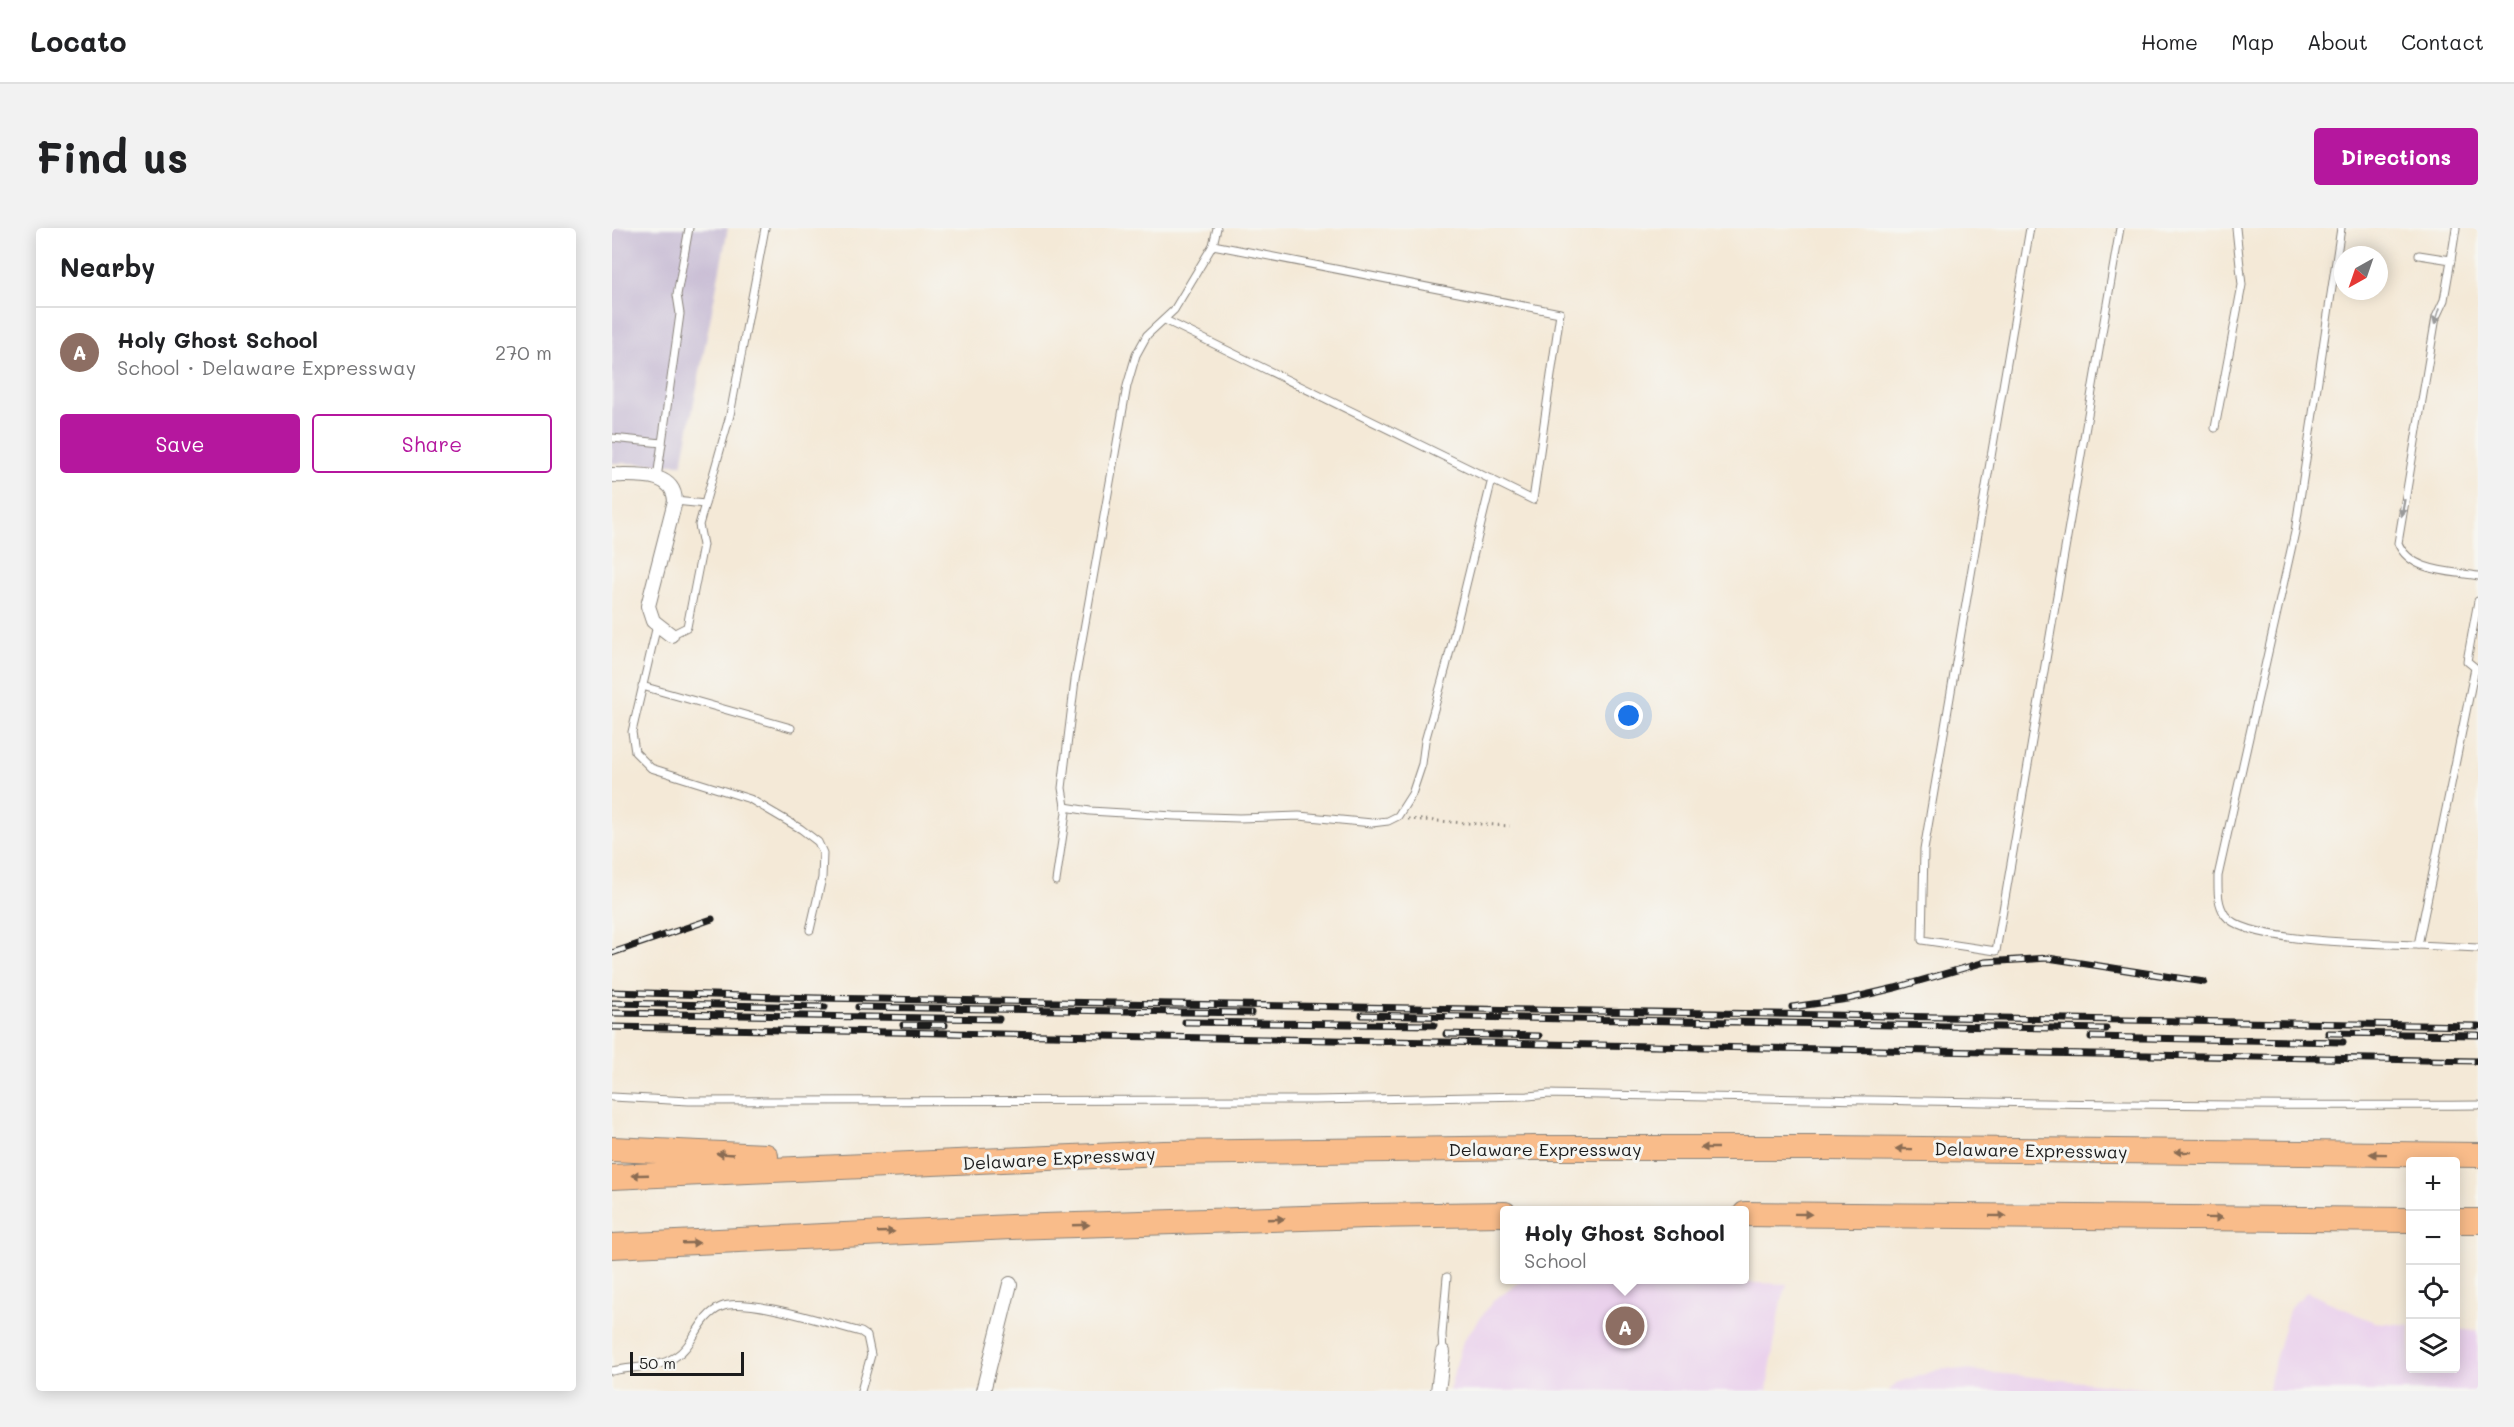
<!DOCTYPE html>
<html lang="en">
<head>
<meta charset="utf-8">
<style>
  body { margin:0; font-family:Mali,sans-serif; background:#f2f2f2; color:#202124 }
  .controls { position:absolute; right:18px; bottom:18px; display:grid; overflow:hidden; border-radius:6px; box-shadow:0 3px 15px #0003 }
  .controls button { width:54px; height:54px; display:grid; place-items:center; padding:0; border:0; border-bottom:2px solid #e0e0e0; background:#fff; color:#202124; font:30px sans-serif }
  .compass { position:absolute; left:1722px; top:18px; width:54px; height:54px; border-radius:50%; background:#fff; box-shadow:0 3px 15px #0003; rotate:220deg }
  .scale { position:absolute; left:18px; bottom:15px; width:114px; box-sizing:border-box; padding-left:6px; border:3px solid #1c1c1c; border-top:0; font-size:16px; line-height:21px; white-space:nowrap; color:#1c1c1c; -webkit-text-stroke:4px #f6f6f2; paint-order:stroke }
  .you { position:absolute; left:1017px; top:488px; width:21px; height:21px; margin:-15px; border:4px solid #fff; border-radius:50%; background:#1a73e8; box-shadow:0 0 0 9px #1a73e833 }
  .badge { display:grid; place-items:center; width:39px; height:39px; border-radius:50%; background:#b5179e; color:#fff; font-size:20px; font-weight:700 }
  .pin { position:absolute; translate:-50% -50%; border:3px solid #fff; box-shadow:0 2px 6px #0006 }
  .popup { position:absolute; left:888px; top:978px; width:249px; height:78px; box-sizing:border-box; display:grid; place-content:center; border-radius:6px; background:#fff; filter:drop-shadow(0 2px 4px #0005); font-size:20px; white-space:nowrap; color:#757577 }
  .popup b { font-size:22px; color:#202124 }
  .popup::after { content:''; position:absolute; left:50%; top:100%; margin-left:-12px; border:12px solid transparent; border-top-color:#fff }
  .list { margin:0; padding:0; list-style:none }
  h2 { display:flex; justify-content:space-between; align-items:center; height:78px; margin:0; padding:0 24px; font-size:26px }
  h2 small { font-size:20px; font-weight:400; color:#757577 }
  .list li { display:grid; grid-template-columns:39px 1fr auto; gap:18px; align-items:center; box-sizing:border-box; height:90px; padding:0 24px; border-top:2px solid #e0e0e0 }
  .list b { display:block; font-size:22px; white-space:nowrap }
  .list p { margin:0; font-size:20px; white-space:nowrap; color:#757577 }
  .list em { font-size:20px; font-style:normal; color:#757577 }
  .actions { display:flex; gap:12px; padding:18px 24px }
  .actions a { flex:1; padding:14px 0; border:2px solid #b5179e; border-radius:6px; text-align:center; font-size:21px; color:#b5179e }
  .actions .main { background:#b5179e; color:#fff }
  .icon { flex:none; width:33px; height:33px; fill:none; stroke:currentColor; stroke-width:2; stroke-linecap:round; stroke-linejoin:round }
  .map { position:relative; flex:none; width:1866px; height:1163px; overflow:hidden; border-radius:6px }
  header { display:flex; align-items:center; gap:36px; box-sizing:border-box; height:84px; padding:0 30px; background:#fff; border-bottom:2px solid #e0e0e0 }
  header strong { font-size:28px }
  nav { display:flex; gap:33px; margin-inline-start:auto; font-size:21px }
  .intro { display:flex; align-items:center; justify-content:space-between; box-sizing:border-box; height:144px; padding:0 36px }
  h1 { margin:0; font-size:42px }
  .button { padding:15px 27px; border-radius:6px; background:#b5179e; color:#fff; font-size:21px; font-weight:700 }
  main { display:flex; gap:36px; padding:0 36px }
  aside { flex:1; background:#fff; border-radius:6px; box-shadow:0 3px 15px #0003 }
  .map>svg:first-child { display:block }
  .built { fill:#ead1ec }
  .industrial { fill:#cabfd6 }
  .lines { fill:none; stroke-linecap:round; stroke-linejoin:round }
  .service-casing { stroke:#88827a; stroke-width:9 }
  .minor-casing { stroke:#88827a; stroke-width:16 }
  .motorway-casing { stroke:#88827a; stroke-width:26 }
  .path { stroke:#88827a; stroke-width:3; stroke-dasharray:1.5 4.5; stroke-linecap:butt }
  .service { stroke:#fff; stroke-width:7 }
  .minor { stroke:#fff; stroke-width:14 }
  .motorway { stroke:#f9bc8a; stroke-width:24 }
  .rail-casing { stroke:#1c1c1c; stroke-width:7 }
  .rail { stroke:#f6f6f2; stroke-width:4.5; stroke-dasharray:14; stroke-linecap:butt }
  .oneway { fill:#999 }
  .oneway2 { fill:#8a6c53 }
  .labels { text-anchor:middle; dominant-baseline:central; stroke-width:6; stroke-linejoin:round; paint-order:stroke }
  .street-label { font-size:18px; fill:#1c1c1c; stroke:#f6f6f2 }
</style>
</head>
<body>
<header>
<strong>Locato</strong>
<nav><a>Home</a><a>Map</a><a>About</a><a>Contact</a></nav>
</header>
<div class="intro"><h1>Find us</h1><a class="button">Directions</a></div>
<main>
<aside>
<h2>Nearby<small></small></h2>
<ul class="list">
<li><span class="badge" style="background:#8d6e63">A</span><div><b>Holy Ghost School</b><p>School · Delaware Expressway</p></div><em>270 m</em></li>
</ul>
<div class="actions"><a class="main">Save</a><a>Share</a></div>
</aside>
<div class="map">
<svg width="1866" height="1163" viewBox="0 0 1866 1163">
  <rect width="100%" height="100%" fill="#f6f6f2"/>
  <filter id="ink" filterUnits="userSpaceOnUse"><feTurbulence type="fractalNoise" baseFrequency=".0167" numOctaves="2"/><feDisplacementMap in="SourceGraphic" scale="12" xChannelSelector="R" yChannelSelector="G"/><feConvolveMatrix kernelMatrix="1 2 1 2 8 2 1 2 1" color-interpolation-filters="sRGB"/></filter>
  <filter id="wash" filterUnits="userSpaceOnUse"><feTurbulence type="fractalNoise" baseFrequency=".008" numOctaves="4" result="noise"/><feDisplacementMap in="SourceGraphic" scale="24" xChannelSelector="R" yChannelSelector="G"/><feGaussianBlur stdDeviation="1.35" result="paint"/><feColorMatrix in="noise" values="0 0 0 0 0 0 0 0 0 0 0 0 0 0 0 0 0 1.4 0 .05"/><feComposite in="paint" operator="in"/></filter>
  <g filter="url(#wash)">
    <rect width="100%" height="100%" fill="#f4e9d7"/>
    <!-- built -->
    <g class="built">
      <polygon points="911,1052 1040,1052 1175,1056 1167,1083 1155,1163 837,1163 851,1113 881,1073"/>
      <polygon points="1695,1064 1762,1094 1798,1097 1798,1140 1844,1140 1844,1101 1866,1103 1866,1163 1657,1163 1660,1142 1678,1079"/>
      <polygon points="1332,1140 1560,1163 1277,1163 1284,1155"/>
    </g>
    <!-- industrial -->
    <polygon class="industrial" points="0,0 116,0 70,236 0,235"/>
  </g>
  <g filter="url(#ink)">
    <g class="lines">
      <!-- service casing -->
      <g class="service-casing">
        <g id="service">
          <polyline points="1418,0 1312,622 1310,712 1384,723 1508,0"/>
          <path d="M1729 0 1683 304 1606 648C1606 662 1605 675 1613 687 1634 716 1769 715 1806 717"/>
          <polyline points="1807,27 1839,32 1844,0"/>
          <path d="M1839 32 1832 72 1824 89 1786 315C1798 344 1838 343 1866 348"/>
          <polyline points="553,92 921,272 948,85 601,17"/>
          <polyline points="1603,200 1630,57 1624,0"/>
          <polyline points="0,210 50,215 45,250"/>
          <polyline points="50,215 68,86 65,67 77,0"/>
          <polyline points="63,273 93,276"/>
          <polyline points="45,397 20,504 23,524 39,540 138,571 189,601 206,614 211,625 210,650 198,702"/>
          <polyline points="59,407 75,399 91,317 87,297 118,187 153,0"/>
          <polyline points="1863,440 1806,717 1866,720"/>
          <polyline points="1866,442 1855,433 1866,373"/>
          <polyline points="30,458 179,500"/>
          <polyline points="453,579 478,583 562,588 627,590 687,588 760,595 776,593 786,588 800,566 810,536 813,513 834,439 880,251"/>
          <polyline points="444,653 452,599 454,584 450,560 463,452 515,158 524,127 535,107 562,82 601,17 605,0"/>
          <path d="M0 869 77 873 702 872 916 868 937 866C1247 872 1556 879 1866 877"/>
          <polyline points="831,1124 830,1107 835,1049"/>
          <path d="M0 1143C20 1138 45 1141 63 1129 83 1117 86 1089 109 1079 134 1068 221 1097 249 1104L255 1108 259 1127 249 1163"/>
        </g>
      </g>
      <!-- minor casing -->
      <g class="minor-casing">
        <g id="minor">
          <path d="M0 247C22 248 62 242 63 273L36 378 41 393 59 407"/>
          <polyline points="371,1163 398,1056"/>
          <polyline points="826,1163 831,1124"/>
        </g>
      </g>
      <!-- motorway casing -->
      <g class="motorway-casing">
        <g id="motorway">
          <polyline points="0,921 154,928"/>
          <polyline points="0,949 552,925 923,920 1216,920 1866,927"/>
          <polyline points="1133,986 1798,992"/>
          <polyline points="1844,993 1866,993"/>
          <polyline points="0,1018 399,999 755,988 893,986"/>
        </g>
      </g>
      <!-- path -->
      <polyline class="path" points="796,591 898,598"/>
      <!-- service -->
      <use href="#service" class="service"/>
      <!-- minor -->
      <use href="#minor" class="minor"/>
      <!-- motorway -->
      <use href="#motorway" class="motorway"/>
      <!-- rail casing -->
      <g class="rail-casing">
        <g id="rail">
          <polyline points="0,725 100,691"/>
          <polyline points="0,764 205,770 1866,798"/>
          <polyline points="0,775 213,779"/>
          <polyline points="246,779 639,785"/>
          <polyline points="1180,779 1236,771 1283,760 1373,734 1436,730 1592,754"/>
          <polyline points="0,785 387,791"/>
          <polyline points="750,787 1494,801"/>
          <polyline points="573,794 822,797"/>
          <polyline points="291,797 333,797"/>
          <polyline points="0,799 1866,833"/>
          <polyline points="1716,805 1866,807"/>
          <polyline points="834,806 927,808"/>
          <polyline points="1479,809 1731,814"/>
        </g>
      </g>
      <!-- rail -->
      <use href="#rail" class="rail"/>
    </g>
    <!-- one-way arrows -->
    <defs><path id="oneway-solid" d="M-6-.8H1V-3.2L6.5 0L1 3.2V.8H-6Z" transform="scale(1.5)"/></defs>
    <g class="oneway">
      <use href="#oneway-solid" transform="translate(1825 88) rotate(108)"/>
      <use href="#oneway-solid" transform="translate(1791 280) rotate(100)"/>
    </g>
    <g class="oneway2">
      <use href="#oneway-solid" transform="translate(1097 920) rotate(-180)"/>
      <use href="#oneway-solid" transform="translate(1292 921) rotate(-179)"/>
      <use href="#oneway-solid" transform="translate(1571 924) rotate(-179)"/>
      <use href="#oneway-solid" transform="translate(113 926) rotate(-177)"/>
      <use href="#oneway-solid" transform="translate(1766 926) rotate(-179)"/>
      <use href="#oneway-solid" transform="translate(28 947) rotate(178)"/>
      <use href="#oneway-solid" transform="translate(1191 986) rotate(1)"/>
      <use href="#oneway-solid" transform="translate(1386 988) rotate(1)"/>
      <use href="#oneway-solid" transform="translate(1602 990) rotate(1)"/>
      <use href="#oneway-solid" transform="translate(664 991) rotate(-2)"/>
      <use href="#oneway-solid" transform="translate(469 997) rotate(-2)"/>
      <use href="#oneway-solid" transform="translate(274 1004) rotate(-2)"/>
      <use href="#oneway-solid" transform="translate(79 1015) rotate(-2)"/>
    </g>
  </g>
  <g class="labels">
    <!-- street labels -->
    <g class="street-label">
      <text x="933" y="921">Delaware Expressway</text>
      <text transform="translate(1419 922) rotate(1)">Delaware Expressway</text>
      <text transform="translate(447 930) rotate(-3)">Delaware Expressway</text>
    </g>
  </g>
</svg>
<div class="controls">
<button>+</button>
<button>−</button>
<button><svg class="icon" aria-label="locate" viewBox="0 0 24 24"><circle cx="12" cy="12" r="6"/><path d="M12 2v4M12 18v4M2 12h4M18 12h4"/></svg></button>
<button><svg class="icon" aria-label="layers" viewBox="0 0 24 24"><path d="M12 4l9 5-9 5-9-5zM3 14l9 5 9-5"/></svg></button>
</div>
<svg class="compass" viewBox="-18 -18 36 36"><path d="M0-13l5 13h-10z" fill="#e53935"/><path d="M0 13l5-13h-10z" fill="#757577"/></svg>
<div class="scale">50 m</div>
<div class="you"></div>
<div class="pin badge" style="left:1013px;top:1098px;background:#8d6e63">A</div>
<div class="popup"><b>Holy Ghost School</b>School</div>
</div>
</main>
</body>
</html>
